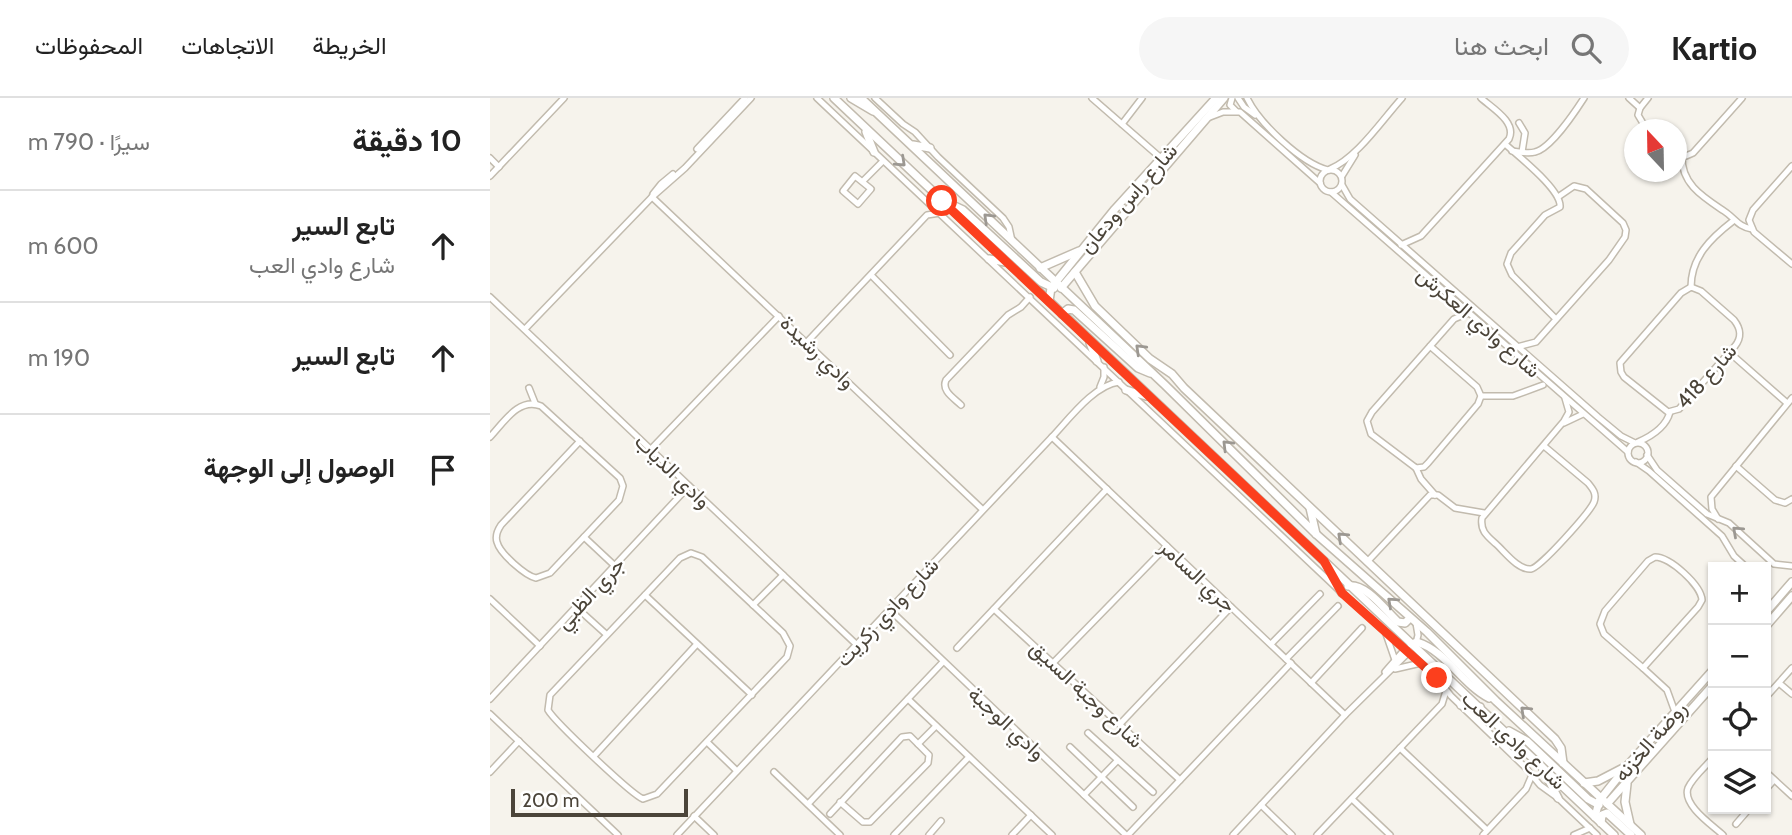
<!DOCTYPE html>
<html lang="ar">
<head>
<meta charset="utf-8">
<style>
  body { margin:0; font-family:Cabin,Vazirmatn,sans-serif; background:#f6f6f6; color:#222; direction:rtl }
  .controls { position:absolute; right:21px; bottom:21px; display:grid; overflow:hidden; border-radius:0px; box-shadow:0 2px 5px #0004 }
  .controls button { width:63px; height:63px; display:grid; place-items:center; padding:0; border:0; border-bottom:2px solid #e0e0e0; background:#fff; color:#222; font:35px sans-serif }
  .compass { position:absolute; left:1134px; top:21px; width:63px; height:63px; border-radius:50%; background:#fff; box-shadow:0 2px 5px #0004; rotate:338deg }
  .scale { position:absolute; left:21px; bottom:18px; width:177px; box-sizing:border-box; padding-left:7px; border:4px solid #4b4439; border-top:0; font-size:19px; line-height:24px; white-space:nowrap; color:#4b4439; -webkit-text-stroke:5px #fff; paint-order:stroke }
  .stop { position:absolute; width:21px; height:21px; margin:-16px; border:5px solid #fc3f1d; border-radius:50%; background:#fff }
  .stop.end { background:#fc3f1d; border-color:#fff; box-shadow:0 2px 7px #0008 }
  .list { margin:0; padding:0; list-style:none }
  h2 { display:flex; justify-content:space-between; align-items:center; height:91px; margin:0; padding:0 28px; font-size:30px }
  h2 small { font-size:23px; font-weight:400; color:#767676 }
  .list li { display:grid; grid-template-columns:46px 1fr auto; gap:21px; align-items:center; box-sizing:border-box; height:112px; padding:0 28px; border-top:2px solid #e0e0e0 }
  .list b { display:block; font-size:26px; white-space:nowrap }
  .list p { margin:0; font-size:23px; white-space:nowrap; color:#767676 }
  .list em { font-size:23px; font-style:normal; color:#767676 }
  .icon { flex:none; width:38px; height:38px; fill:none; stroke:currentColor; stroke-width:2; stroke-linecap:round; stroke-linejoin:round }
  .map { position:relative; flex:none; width:1302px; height:737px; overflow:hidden; direction:ltr }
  header { display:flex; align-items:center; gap:42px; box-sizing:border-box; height:98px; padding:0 35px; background:#fff; border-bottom:2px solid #e0e0e0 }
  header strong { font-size:33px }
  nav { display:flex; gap:38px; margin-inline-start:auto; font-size:24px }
  .search { width:490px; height:63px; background:#f6f6f6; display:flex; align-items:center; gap:18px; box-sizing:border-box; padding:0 24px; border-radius:38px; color:#767676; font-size:26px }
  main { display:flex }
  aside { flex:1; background:#fff }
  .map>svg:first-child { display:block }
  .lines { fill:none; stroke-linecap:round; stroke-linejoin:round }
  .minor-casing { stroke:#c2bbae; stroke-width:8 }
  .tertiary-casing { stroke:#c2bbae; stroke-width:10 }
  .minor { stroke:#fff; stroke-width:5 }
  .tertiary { stroke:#fff; stroke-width:7 }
  .oneway { stroke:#9c9892 }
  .route { stroke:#fc3f1d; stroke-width:9 }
  .labels { text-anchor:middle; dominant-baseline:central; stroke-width:5; stroke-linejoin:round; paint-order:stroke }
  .street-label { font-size:21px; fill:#4b4439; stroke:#fff }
</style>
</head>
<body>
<header>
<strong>Kartio</strong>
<div class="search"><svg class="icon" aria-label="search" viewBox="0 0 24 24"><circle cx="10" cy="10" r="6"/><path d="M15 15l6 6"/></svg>ابحث هنا</div>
<nav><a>الخريطة</a><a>الاتجاهات</a><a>المحفوظات</a></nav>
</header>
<main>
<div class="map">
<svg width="1302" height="737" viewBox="0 0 1302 737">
  <rect width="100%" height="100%" fill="#f6f3ec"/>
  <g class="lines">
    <!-- minor casing -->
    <g class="minor-casing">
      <g id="minor">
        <polyline points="327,0 852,495 947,580 961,598 1035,669 1050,687 1068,700 1107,737"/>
        <polyline points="385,0 413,26 425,34 448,59 513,120 519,129 522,143"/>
        <polyline points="602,0 672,61"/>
        <polyline points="742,0 740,7 746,13"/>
        <polyline points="748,0 754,9 765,17"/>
        <path d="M757 0C769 25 811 65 838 72"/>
        <polyline points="1139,0 1150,10"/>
        <polyline points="720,19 733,14 750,14 830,85"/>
        <polyline points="1029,25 1035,35 1032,54"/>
        <polyline points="632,26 652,0"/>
        <polyline points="1157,32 1148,17 1150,10 1158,0"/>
        <path d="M1015 46C1028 58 1072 92 1070 109L1055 117 1021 155 1017 166 1022 177 1066 221"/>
        <polyline points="207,51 255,0"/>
        <path d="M1022 53C1029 54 1038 56 1045 54 1060 51 1085 14 1094 0"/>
        <polyline points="1186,55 1196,58 1203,55 1252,0"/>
        <path d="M1192 58C1191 86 1213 99 1234 113 1245 120 1248 129 1262 131"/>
        <polyline points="0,60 9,69"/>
        <polyline points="1302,68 1263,112 1259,122 1264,134 1302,166"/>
        <path d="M840 71C867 60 892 22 912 0"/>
        <circle cx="841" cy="83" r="11"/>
        <polyline points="0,78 74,0"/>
        <polygon points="365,78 381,91 368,106 353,93"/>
        <polyline points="852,78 865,57"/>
        <polyline points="373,83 393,63"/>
        <polyline points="852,87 860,101 1108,319 1131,338 1145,345"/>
        <polyline points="841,94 1138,354"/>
        <polyline points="163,96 171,86 183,76"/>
        <polyline points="162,99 492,411"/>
        <path d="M911 147 931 138 1019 41C1027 24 1002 10 991 0"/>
        <polyline points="381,177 460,257"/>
        <path d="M1201 189 1211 193 1244 222C1251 231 1252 239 1245 248L1189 311 1178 314 1134 279 1131 274 1130 265 1191 195Z"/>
        <path d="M1201 189C1201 159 1221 140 1243 123"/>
        <polyline points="0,199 367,547"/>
        <polyline points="35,231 162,99 195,70 261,0"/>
        <polyline points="317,244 437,117 450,115"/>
        <polyline points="940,248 987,289 991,298 988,306 938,365 934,369 926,370 881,336 877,323 882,314 964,221 978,215"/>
        <polyline points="1027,249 1046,244 1119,162 1135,139 1136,132 1133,125 1096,91 1084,88 1068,99"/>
        <polyline points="1240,255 1297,305"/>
        <polyline points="610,289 614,279 614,269"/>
        <polyline points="39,290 45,305"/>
        <polyline points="991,298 1023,298 1053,287"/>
        <path d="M471 307C464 300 451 293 456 282L518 217 531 209 540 199"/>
        <polyline points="1074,325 1093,316"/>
        <path d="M0 339C14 324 29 299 51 308L130 380 133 388 129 402 60 475 46 480C36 478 10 456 7 444 5 438 7 433 11 427L90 343"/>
        <polyline points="562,339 855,617"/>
        <path d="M1148 344C1162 338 1176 329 1180 314"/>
        <circle cx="1148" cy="355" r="10"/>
        <path d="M1054 348 1098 385C1103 391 1107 396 1104 404 1100 414 1050 470 1041 471 1028 472 1015 454 1006 446 997 438 990 433 992 420L1074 323 1079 314 1075 300"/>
        <polyline points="161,351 289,218"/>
        <polyline points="1157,357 1167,372 1217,416 1239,425 1284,466 1302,468"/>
        <polyline points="1146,364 1159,373 1232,438 1244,458 1256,469"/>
        <polyline points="1246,368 1285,402 1295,405 1302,401"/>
        <polyline points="926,370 931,381 945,397"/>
        <polyline points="1228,421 1222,411 1221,399 1302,300"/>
        <polyline points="94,439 125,468"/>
        <path d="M1165 459C1180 459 1211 487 1212 502L1208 509 1153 570 1114 536 1110 526 1115 513 1158 463Z"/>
        <polyline points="877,464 940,397 948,397 965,410 994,415"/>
        <polyline points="155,497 262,597"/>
        <polyline points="0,501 50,548"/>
        <polyline points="263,507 293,477"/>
        <path d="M86 509 117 537 60 597 58 612C65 624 141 696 153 701L167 696 297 559 300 548 293 535 212 459 201 455 190 460 117 537"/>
        <polyline points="504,511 690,682"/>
        <polyline points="400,512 636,737"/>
        <polyline points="926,525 928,537 926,545"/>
        <polyline points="896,536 905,562"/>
        <polyline points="781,546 830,496"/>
        <polyline points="467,550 617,391"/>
        <polyline points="796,561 848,508"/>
        <polyline points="563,565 677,448"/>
        <polyline points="1153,570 1177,592 1185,614"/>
        <polyline points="905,571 931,565"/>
        <polyline points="895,574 916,550"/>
        <polyline points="821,585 872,530"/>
        <polyline points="1289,585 1302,596"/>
        <polyline points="1276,599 1302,570"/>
        <polyline points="0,601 199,388"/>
        <polyline points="418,601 562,737"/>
        <polyline points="0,616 128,737"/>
        <polyline points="630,626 741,509"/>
        <polyline points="598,635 663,694"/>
        <polyline points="217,644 247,673"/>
        <polyline points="428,646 446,628"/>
        <polyline points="580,649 643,709"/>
        <polyline points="910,650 997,732"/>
        <polyline points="104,658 207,546"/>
        <path d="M1223 660C1216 668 1203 679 1198 690 1192 707 1222 727 1233 737"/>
        <polyline points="0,674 29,643"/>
        <polyline points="284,674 350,737"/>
        <polyline points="1276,674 1302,698"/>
        <polyline points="1276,691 1284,682"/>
        <polyline points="594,697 627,663"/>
        <polyline points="862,701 900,737"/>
        <polyline points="318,706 452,565"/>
        <polyline points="771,707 802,737"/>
        <polyline points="340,716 412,639 420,638 439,657 438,665 380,724 373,724 350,704"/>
        <polyline points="204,718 224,737"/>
        <polyline points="1246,726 1259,711"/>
        <path d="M187 737 562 339C579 321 604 287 629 284"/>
        <polyline points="404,737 479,659"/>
        <polyline points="439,737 451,723"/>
        <polyline points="522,737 541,717"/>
        <polyline points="638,737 801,565"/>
        <polyline points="743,737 855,617 920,553"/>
        <polyline points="827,737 952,606 956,593"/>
        <polyline points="993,737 1036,691 1042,677"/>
        <polyline points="1084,737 1100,730"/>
      </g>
    </g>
    <!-- tertiary casing -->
    <g class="tertiary-casing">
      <g id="tertiary">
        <polyline points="344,0 1124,737"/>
        <polyline points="361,0 383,13"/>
        <polyline points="371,0 675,287 826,436 937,534 1006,603 1151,737"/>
        <polyline points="376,34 384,54"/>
        <polyline points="423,47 440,50"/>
        <polyline points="454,103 473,112 551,184 564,190"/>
        <polyline points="499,161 515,164"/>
        <polyline points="550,170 589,153"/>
        <polyline points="585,174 605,208 660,261 682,276 694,290 1065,641 1071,650 1073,665"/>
        <polyline points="571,190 734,0"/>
        <polyline points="559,203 561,190 625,111 726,0"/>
        <polyline points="572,216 578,211 584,212 648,270 660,275"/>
        <polyline points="600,245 607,263"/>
        <polyline points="636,292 656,298"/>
        <polyline points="820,410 826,436"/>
        <polyline points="839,473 852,495"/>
        <path d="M858 488C876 485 895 512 908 524L915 525 920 520"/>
        <polyline points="1276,514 1302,484"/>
        <polyline points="1276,528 1302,498"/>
        <path d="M921 546 927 544C956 553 972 586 999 600"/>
        <polyline points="971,607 990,609"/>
        <polyline points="1019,633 1037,643 1098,701 1109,707"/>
        <polyline points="1052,669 1068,700"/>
        <polyline points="1094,685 1108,683 1135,669"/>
        <polyline points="1137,686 1135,704 1140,726"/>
        <polyline points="1117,706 1223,587"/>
        <polyline points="1105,719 1109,703 1137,668 1223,572"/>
        <polyline points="1111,725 1112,717 1117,715 1141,737"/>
      </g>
    </g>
    <!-- minor -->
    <use href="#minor" class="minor"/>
    <!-- tertiary -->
    <use href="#tertiary" class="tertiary"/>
  </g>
  <!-- one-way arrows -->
  <defs><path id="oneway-chevron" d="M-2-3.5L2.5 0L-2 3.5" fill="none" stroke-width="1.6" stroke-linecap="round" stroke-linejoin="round" transform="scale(1.75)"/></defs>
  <g class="oneway">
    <use href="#oneway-chevron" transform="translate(411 64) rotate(43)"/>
    <use href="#oneway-chevron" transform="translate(498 120) rotate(-136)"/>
    <use href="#oneway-chevron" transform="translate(650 251) rotate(-136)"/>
    <use href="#oneway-chevron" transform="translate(737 347) rotate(-135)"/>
    <use href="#oneway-chevron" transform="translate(1247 433) rotate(-138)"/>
    <use href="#oneway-chevron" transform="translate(852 439) rotate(-137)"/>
    <use href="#oneway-chevron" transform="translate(902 504) rotate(-138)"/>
    <use href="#oneway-chevron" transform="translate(1035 613) rotate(-137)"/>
  </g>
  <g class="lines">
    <!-- route -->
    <polyline class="route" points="452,103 834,463 852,495 947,580"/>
  </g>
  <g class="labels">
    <!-- street labels -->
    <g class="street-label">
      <text transform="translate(638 100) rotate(-49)">شارع راس ودعان</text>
      <text transform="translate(989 224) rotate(41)">شارع وادي العكرش</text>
      <text transform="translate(328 254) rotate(44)">وادي رشيدة</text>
      <text transform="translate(1216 278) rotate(-48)">شارع 418</text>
      <text transform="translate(183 373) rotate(44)">وادي الذياب</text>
      <text transform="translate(708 478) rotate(43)">جري السامر</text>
      <text transform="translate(100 495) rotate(-47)">جري الظبي</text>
      <text transform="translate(397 514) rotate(-47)">شارع وادي زكريت</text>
      <text transform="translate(597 596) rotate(43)">شارع وجبة السيق</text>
      <text transform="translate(517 625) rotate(43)">وادي الوجبة</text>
      <text transform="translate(1024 642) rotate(43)">شارع وادي العب</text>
      <text transform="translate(1160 643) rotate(-49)">روضة الخزنه</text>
    </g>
  </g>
</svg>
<div class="controls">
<button>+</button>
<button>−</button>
<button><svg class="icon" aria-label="locate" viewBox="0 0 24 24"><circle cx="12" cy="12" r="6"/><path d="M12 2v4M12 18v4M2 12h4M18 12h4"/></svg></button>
<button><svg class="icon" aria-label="layers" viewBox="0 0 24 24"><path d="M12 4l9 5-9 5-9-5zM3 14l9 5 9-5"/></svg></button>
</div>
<svg class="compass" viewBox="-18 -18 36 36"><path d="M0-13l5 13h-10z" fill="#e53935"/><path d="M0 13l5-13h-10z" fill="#767676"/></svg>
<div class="scale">200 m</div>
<div class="stop" style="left:452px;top:103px"></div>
<div class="stop end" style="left:947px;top:580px"></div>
</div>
<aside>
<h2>10 دقيقة<small>سيرًا · 790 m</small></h2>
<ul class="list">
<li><svg class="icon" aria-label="ahead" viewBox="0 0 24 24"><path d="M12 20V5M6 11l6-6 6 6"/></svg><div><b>تابع السير</b><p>شارع وادي العب</p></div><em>600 m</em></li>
<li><svg class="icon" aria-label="ahead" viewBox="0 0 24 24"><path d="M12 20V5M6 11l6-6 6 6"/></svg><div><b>تابع السير</b></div><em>190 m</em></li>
<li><svg class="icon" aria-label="arrive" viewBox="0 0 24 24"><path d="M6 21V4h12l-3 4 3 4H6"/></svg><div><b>الوصول إلى الوجهة</b></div></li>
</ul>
</aside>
</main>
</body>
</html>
